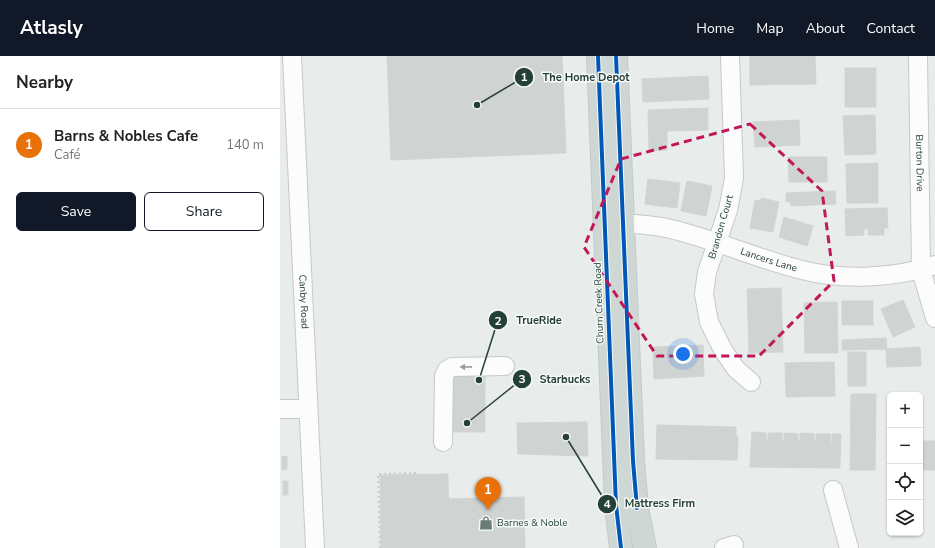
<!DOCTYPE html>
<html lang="en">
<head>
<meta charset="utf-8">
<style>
  body { margin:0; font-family:"Nunito Sans",sans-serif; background:#f6f6f6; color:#222 }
  .controls { position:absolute; right:12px; bottom:12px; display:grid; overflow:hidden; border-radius:6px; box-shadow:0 1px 3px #0004 }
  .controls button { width:36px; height:36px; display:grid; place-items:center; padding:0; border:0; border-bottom:1px solid #e0e0e0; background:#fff; color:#222; font:20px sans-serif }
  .you { position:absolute; left:403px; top:298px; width:14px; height:14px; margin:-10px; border:3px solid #fff; border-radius:50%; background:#1a73e8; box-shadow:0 0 0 6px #1a73e833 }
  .badge { display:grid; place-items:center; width:26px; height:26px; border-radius:50%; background:#111827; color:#fff; font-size:13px; font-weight:700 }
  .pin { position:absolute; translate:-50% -33px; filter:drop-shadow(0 1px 2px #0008) }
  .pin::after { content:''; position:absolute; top:21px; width:14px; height:12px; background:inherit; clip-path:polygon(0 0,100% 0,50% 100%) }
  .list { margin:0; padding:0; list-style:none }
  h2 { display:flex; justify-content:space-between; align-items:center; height:52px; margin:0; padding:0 16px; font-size:17px }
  h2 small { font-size:13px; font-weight:400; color:#767676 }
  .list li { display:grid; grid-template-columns:26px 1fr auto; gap:12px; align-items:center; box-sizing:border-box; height:72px; padding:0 16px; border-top:1px solid #e0e0e0 }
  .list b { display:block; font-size:15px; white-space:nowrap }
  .list p { margin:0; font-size:13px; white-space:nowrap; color:#767676 }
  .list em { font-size:13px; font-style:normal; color:#767676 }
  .actions { display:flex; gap:8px; padding:12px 16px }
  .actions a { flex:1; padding:9px 0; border:1px solid #111827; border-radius:6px; text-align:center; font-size:14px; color:#111827 }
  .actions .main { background:#111827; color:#fff }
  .icon { flex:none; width:22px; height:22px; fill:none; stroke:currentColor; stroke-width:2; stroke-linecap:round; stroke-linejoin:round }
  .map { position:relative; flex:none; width:655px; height:492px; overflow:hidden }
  header { display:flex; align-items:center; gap:24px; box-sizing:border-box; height:56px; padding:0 20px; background:#111827; color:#fff }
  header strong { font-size:19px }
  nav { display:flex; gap:22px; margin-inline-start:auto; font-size:14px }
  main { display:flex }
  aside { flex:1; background:#fff }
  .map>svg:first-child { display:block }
  .building { fill:#cfd3d2; stroke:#d0d5d3 }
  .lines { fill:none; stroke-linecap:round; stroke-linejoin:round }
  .minor-casing { stroke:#c5c9c7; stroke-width:20 }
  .major-casing { stroke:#c3cac9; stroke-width:24 }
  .path { stroke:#c6cecc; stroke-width:2; stroke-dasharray:2 3; stroke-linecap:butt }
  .minor { stroke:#fcfcfc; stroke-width:18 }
  .major { stroke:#cfd7d5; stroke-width:22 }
  .cycleway-casing { stroke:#f6faf8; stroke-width:6 }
  .cycleway { stroke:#0057b8; stroke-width:4 }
  .oneway { fill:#909e9a }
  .marked { fill:none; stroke:#c2185b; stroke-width:3; stroke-dasharray:8 5; stroke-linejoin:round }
  .labels { text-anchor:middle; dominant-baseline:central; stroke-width:3; stroke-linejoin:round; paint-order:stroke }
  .street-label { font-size:10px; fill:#254039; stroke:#f6faf8 }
  .poi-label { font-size:10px; fill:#254039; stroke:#f6faf8; text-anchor:start }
  .leader { fill:none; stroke:#254039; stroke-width:1.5 }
  .callout-dot { fill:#254039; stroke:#f6faf8; stroke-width:1.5 }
  .mark-label { font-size:12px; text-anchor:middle; font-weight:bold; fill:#fff }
  .callout-label { font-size:11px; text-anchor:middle; font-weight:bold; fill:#254039; stroke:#f6faf8; stroke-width:3; stroke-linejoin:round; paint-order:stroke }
</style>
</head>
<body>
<header>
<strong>Atlasly</strong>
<nav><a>Home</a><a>Map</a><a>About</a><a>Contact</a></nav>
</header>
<main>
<aside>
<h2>Nearby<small></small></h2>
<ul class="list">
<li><span class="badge" style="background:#e8710a">1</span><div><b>Barns &amp; Nobles Cafe</b><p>Café</p></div><em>140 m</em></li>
</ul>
<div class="actions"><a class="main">Save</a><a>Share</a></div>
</aside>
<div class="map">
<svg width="655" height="492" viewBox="0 0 655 492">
  <rect width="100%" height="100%" fill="#e8ecea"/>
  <!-- building -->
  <g class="building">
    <polygon points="107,0 282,0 286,97 111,104"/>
    <polygon points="470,0 535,0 536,28 470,29"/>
    <rect x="565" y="12" width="31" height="39"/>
    <polygon points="428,20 429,43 363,46 362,23"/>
    <polygon points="428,52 428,74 387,75 387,94 369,95 368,54"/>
    <polygon points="595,59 596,98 565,99 563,60"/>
    <polygon points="519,64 520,89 475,91 473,66"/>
    <polygon points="508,101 547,101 547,126 509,126"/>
    <polygon points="598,107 598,147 567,147 566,108"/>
    <polygon points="368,123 400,127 397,152 365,148"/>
    <polygon points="407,125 432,130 426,160 401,155"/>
    <polygon points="555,135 556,148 511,150 511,146 506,146 506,137"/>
    <polygon points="481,142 499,146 493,176 470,172 475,144 481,145"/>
    <polygon points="607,152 608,172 604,172 604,179 588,179 588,172 584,173 584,179 566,180 565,153"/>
    <polygon points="504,161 533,170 527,190 499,181"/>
    <polygon points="501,232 503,296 469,297 467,233"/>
    <polygon points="623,244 635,271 613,281 601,253"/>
    <rect x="562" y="245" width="31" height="24"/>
    <polygon points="557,246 558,297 525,297 524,247"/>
    <polygon points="606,282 607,293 640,291 641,310 607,311 606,293 562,294 562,284"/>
    <polygon points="423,289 424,320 374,323 373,291"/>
    <rect x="568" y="296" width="18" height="34"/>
    <polygon points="554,306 555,340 506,341 505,307"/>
    <polygon points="175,317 205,317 205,376 169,376 169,323"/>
    <polygon points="571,338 596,338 595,414 570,414"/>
    <polygon points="307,366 308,400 238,398 237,367"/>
    <polygon points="377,369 456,371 456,381 458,381 457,404 376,403"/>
    <polygon points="472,376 486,377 486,384 488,384 488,377 502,377 502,385 504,385 504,377 518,378 518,385 520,385 520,377 534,378 534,385 536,385 536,378 550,378 551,388 552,389 552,378 561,378 560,410 559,412 470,411"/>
    <rect x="640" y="385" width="15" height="29"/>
    <polygon points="7,400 7,413 2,414 2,401"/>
    <polygon points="168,418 169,492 101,492 100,419"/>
    <rect x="3" y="425" width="5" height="14"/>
    <polygon points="244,441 245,492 169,492 168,443"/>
  </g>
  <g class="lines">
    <!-- minor casing -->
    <g class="minor-casing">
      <g id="minor">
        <path id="s1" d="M12 0 35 492"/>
        <polyline points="450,0 454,122 448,154 427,216 424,238 429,266 443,294 456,313 471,326"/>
        <path id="s2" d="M638 0 641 214 655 262"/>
        <path id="s3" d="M330 166C350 168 372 168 391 173 436 184 478 203 522 214 565 225 614 222 655 209"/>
        <polyline points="0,353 28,353"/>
        <polyline points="163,386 164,320 167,314 172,311 225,310"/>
        <polyline points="553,434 569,492"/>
        <polyline points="444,492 454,489"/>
      </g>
    </g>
    <!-- major casing -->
    <g class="major-casing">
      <g id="major">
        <polyline points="318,0 336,449 341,492"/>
        <polyline points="336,0 353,405 357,452 365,492"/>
      </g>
    </g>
    <!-- path -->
    <polyline class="path" points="100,492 98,418 138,417"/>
    <!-- minor -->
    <use href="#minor" class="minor"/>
    <!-- major -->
    <use href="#major" class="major"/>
    <!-- cycleway casing -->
    <g class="cycleway-casing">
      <g id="cycleway">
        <polyline points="318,0 336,449 341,492"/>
        <polyline points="336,0 353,405 357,452"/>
      </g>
    </g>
    <!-- cycleway -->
    <use href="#cycleway" class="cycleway"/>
  </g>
  <!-- one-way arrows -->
  <defs><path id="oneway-solid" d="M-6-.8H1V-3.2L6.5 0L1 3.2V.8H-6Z"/></defs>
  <use class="oneway" href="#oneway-solid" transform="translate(186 311) rotate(179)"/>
  <!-- marked area -->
  <path class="marked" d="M470 68 542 135 554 225 479 300H377L304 191 341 103Z"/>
  <!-- icons -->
  <defs>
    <g id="shop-bare" transform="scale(1.08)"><path d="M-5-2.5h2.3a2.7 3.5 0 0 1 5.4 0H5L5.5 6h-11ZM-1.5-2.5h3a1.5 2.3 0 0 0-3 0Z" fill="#697c77" stroke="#f6faf8" stroke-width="2.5" paint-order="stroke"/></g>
  </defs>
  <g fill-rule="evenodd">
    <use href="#shop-bare" x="206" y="467"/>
  </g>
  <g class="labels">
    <!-- street labels -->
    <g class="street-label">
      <text stroke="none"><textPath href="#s2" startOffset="107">Burton Drive</textPath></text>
      <text transform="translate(441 171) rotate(-74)">Brandon Court</text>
      <text stroke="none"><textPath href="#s3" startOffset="164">Lancers Lane</textPath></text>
      <text stroke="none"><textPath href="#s1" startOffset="246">Canby Road</textPath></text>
      <text transform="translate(319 247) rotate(-92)">Churn Creek Road</text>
    </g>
    <!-- poi labels -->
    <g class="poi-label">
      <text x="217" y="467">Barnes &amp; Noble</text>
    </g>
  </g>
  <!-- callouts -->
  <path class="leader" d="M197 49L244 21M199 324L218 264M187 367L242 323M286 381L327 448"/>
  <g class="callout-dot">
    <circle cx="197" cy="49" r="4"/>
    <circle cx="199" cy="324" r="4"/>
    <circle cx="187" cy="367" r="4"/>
    <circle cx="286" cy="381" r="4"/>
    <circle cx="244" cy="21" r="10"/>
    <circle cx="218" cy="264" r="10"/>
    <circle cx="242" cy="323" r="10"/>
    <circle cx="327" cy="448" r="10"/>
  </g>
  <g class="mark-label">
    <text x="244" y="25">1</text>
    <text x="218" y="269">2</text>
    <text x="242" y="327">3</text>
    <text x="327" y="452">4</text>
  </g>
  <g class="callout-label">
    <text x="306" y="25">The Home Depot</text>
    <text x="259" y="268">TrueRide</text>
    <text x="285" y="327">Starbucks</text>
    <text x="380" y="451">Mattress Firm</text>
  </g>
</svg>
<div class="controls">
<button>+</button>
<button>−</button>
<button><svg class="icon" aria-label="locate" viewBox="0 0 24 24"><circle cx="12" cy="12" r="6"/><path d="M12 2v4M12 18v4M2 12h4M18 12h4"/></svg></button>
<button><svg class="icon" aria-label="layers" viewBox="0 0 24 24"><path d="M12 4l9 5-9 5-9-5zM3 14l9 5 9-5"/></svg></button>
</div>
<div class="you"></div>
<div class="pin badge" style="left:208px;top:454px;background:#e8710a">1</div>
</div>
</main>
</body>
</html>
